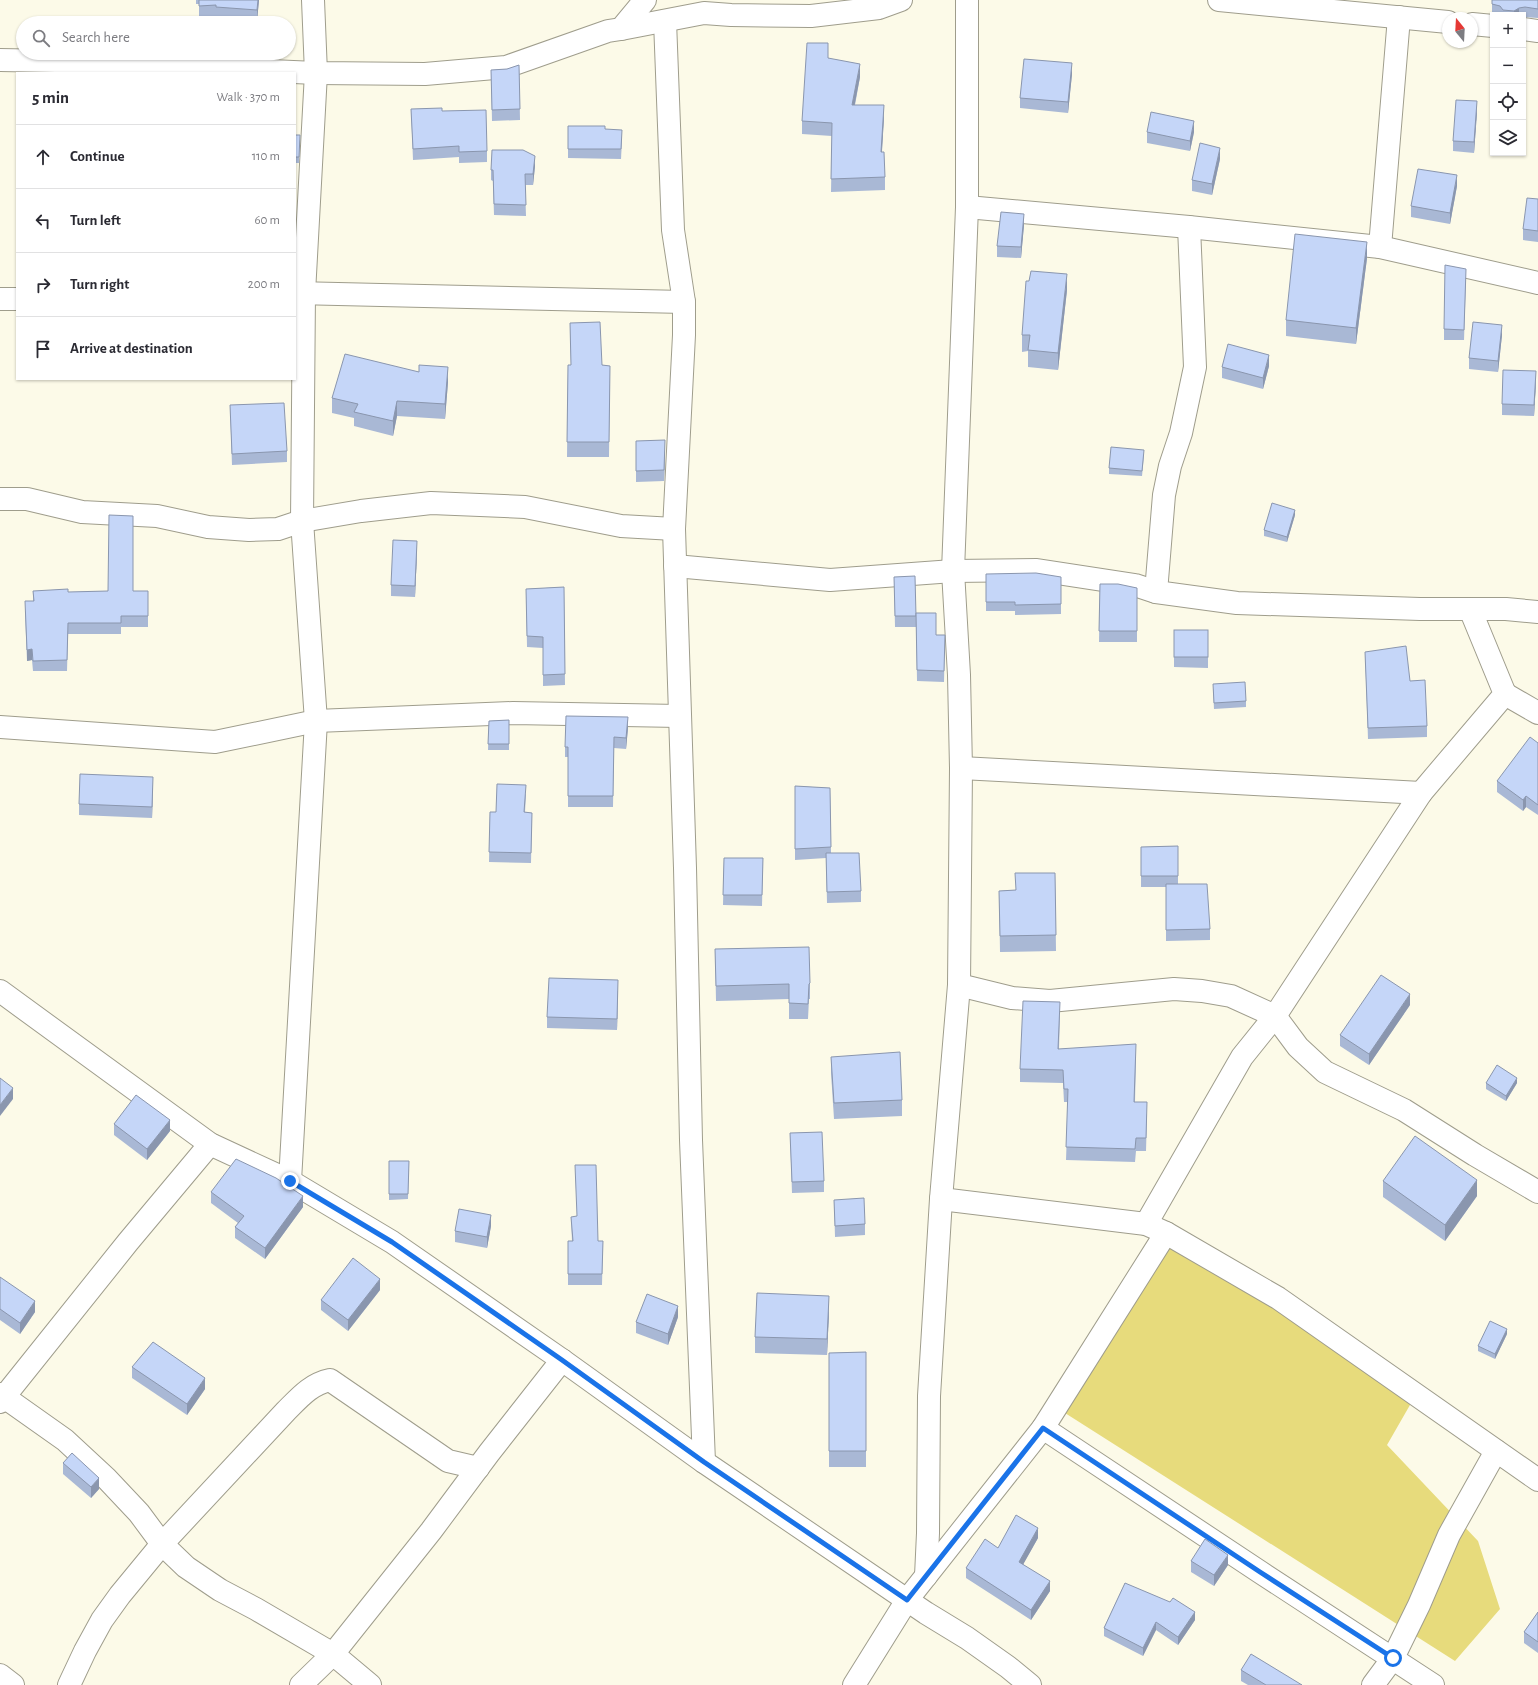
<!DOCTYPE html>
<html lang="en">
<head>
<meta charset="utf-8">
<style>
  body { margin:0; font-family:"Alegreya Sans",sans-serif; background:#f2f2f3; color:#2b2b33 }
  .controls { position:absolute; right:12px; top:12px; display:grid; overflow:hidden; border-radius:0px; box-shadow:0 1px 3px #0004 }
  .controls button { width:36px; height:36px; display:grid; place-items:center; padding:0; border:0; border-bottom:1px solid #e1e1e2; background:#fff; color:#2b2b33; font:20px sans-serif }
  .compass { position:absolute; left:1442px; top:12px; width:36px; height:36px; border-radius:50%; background:#fff; box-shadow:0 1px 3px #0004; rotate:342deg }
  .stop { position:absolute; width:12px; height:12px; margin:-9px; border:3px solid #1a73e8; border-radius:50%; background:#fff }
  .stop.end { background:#1a73e8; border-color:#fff; box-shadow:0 1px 4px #0008 }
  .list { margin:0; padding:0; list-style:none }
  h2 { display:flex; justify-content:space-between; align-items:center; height:52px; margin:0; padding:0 16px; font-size:17px }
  h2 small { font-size:13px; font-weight:400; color:#7c7c81 }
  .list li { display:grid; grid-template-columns:26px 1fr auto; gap:12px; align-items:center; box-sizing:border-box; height:64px; padding:0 16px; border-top:1px solid #e1e1e2 }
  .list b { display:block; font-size:15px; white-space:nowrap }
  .list em { font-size:13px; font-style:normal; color:#7c7c81 }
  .icon { flex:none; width:22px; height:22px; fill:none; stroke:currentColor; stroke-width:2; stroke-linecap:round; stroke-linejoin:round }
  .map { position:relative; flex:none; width:1538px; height:1685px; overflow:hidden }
  .search { position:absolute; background:#fff; box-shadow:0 1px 3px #0004; left:16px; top:16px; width:280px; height:44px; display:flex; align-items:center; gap:10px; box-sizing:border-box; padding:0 14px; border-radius:22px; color:#7c7c81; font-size:15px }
  .panel { position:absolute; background:#fff; box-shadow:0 1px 3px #0004; left:16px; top:72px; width:280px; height:308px; border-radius:0px }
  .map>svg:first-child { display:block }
  .green { fill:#e7db7c }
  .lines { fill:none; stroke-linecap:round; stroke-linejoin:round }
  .minor-casing { stroke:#9f9d8c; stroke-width:24 }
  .minor { stroke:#fff; stroke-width:22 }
  .wall { fill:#a9b8d5 }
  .shaded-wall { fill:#8a96ae }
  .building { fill:#c5d6f8; stroke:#8a96ae }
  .route { stroke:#1a73e8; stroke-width:5 }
</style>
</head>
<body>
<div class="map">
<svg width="1538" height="1685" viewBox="0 0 1538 1685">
  <rect width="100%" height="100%" fill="#fcfae8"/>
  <!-- green -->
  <polygon class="green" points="1166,1239 1414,1398 1387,1445 1478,1541 1500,1609 1455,1661 1065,1413"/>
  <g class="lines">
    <!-- minor casing -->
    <g class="minor-casing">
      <g id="minor">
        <polyline points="1219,0 1448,22"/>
        <polyline points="665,21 673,230 684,302 684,335 674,529 685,868 691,1140 704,1462"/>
        <polyline points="1472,24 1493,26"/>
        <polyline points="621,29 704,13 731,15 811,16 879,8 901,0"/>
        <polyline points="1523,29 1538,31"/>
        <polyline points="0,60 56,61 316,73 425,74 506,67 608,31 621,29 645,0"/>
        <polyline points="967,207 1189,227 1380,247 1538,283"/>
        <polyline points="1380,247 1399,17"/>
        <polyline points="295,293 684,302"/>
        <polyline points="0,299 17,299"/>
        <polyline points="0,499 27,499 82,512 157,516 208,527 249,530 278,529 302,521 361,511 431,503 525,507 621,526 674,529"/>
        <polyline points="675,566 830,580 953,571 1037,570 1135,585 1156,592 1237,603 1420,609 1506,609 1538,612"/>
        <polyline points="1156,592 1164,495 1170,466 1181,433 1195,367 1189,227"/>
        <polyline points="1505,694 1538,713"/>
        <polyline points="0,727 215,742 316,721 513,713 679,716"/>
        <polyline points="961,768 1421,793"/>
        <polyline points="959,985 1012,998 1050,1001 1174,989 1202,991 1231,996 1275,1016 1298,1047 1325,1072 1404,1110 1475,1155 1538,1192"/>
        <polyline points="0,991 210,1144 290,1181 392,1242 562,1360 704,1462 926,1613 967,1638 1008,1667 1030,1685"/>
        <polyline points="290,1181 316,721 302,521 304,293 316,73 313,0"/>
        <polyline points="941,1199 1146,1224 1166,1233 1278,1298 1538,1480"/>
        <polyline points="1146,1224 1242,1057 1275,1016 1421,793 1505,694 1470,609"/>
        <polyline points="0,1394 65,1440 106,1478 139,1513 162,1544 186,1567 220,1590 256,1609 333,1654 370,1685"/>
        <polyline points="0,1402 128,1242 210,1144"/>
        <polyline points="1043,1428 1260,1572 1433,1685"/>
        <polyline points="926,1576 928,1533 929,1396 941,1199 959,985 961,768 959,675 953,571 967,207 967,0"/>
        <polyline points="0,1675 13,1685"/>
        <path d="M69 1685 85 1651 102 1620 120 1595 162 1544 286 1411C300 1397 311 1384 330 1380L448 1461 478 1468"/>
        <polyline points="301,1685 333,1654 431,1531 489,1453 562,1360"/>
        <polyline points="854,1685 907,1600 1043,1428 1166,1233"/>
        <polyline points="1373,1685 1393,1658 1419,1605 1449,1535 1496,1451"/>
      </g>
    </g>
    <!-- minor -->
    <use href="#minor" class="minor"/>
  </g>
  <!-- wall -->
  <g class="wall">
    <polygon points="196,0 259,0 257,21 216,18 216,16 199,17 199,4 196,4"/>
    <polygon points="1492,0 1538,0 1538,18 1523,17 1523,15 1498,15 1492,13"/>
    <polygon points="828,58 860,77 855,105 884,117 882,152 885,177 885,190 831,192 832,136 802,134 802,121"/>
    <polygon points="519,65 520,120 492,121 491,70 507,69"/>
    <polygon points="1072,74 1068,113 1020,108 1020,98"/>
    <polygon points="411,109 487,151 487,162 459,163 459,157 413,160"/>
    <polygon points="1477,112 1474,153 1453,151 1453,141"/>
    <polygon points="568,126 622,140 621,159 568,158"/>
    <polygon points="1147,132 1194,132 1190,151 1147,143"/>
    <polygon points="295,135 300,141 299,163 295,163"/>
    <polygon points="1220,159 1212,195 1192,191 1192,180"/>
    <polygon points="535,166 533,185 525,185 526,216 494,215 493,181 491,180 491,170"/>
    <polygon points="1457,186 1450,224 1411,217 1411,206"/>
    <polygon points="1538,199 1538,242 1523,240 1523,229"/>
    <polygon points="1024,225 1021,258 997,257 997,246"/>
    <polygon points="1367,258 1356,344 1286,336 1286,320"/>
    <polygon points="1466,279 1464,340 1444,340 1444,329"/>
    <polygon points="1067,290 1058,370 1028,367 1028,351 1022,352 1022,335"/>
    <polygon points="570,323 602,365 610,366 609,457 567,457 568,365 571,365"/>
    <polygon points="1502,335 1498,372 1469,369 1469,358"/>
    <polygon points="1269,366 1263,389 1222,378 1222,367"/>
    <polygon points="419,372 448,382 445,419 397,416 393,436 354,426 354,418 332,413 332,398"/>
    <polygon points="1536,382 1534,416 1502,415 1502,404"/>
    <polygon points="230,405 287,451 287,462 232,465"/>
    <polygon points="636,441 665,451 664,481 636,482"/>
    <polygon points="1144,455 1142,476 1109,474 1109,468"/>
    <polygon points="1295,515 1287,542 1264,536 1264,530"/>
    <polygon points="417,552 415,597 391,596 391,585"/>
    <polygon points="986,574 1061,577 1061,614 1015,615 1015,611 986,611"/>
    <polygon points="894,577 916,616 916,627 895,627"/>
    <polygon points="1100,584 1137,588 1137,642 1099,642"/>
    <polygon points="564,587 565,685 543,686 543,648 527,647 526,589"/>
    <polygon points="33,591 68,592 148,591 148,627 121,627 121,634 68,634 67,671 33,671 32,660 27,661 25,612 33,601"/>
    <polygon points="916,613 936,635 945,635 944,682 917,681"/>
    <polygon points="1174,630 1208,630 1208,668 1174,667"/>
    <polygon points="1365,652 1410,681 1427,726 1427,737 1368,739"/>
    <polygon points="1213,689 1246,701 1246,707 1214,709"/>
    <polygon points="509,720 509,750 488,750 489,721"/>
    <polygon points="628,728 626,749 614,748 613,807 568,807 568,757 565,757 565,747"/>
    <polygon points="1538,743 1538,815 1526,807 1523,811 1497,792 1497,781"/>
    <polygon points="795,786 830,788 831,853 861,891 861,902 827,903 826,858 795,860"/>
    <polygon points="153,788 152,818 79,815 79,804"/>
    <polygon points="526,794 525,812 532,813 531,863 489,862 490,812 496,812"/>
    <polygon points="1178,846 1178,884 1210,929 1210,940 1166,941 1166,887 1141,887 1141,847"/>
    <polygon points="724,858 763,858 762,906 723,905"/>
    <polygon points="1055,873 1056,951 1000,952 999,891 1015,890"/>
    <polygon points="715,949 810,983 810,999 809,999 808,1019 789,1019 789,999 716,1001"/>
    <polygon points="618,991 617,1030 547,1028 547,1017"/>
    <polygon points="1410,1005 1369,1065 1340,1046 1340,1035"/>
    <polygon points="1060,1015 1059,1049 1136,1057 1135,1102 1147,1115 1146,1151 1136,1151 1135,1162 1066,1160 1068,1102 1064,1102 1063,1083 1020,1082 1020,1069"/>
    <polygon points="831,1057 902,1100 902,1116 834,1119 831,1073"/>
    <polygon points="1486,1083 1517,1083 1506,1101 1486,1089"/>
    <polygon points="114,1124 170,1131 147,1160 114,1135"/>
    <polygon points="790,1133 824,1181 824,1192 792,1193"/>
    <polygon points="389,1161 409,1161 408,1199 389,1200"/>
    <polygon points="1383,1181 1477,1196 1445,1241 1383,1197"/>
    <polygon points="211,1192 303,1207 265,1259 235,1238 235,1227 238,1223 211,1203"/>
    <polygon points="834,1200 865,1224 865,1235 835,1237"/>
    <polygon points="571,1217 598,1241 603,1241 602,1285 568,1285 568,1241 572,1241"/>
    <polygon points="491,1226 487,1248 455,1242 455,1231"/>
    <polygon points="0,1277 35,1312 20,1334 0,1320"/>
    <polygon points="380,1290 348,1331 321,1310 321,1300"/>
    <polygon points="829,1312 827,1355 755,1353 755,1337"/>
    <polygon points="678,1317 668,1345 636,1333 636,1322"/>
    <polygon points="1507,1334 1495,1359 1478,1351 1478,1346"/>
    <polygon points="866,1352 866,1467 829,1467 829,1353"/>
    <polygon points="132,1367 205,1389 187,1415 132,1378"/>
    <polygon points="63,1463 99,1489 91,1498 63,1474"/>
    <polygon points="1038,1538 1023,1564 1050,1591 1031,1620 966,1578 966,1568 998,1548"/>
    <polygon points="1191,1561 1228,1565 1214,1586 1191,1572"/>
    <polygon points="1125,1583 1195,1620 1178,1645 1156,1630 1143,1656 1104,1636 1104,1628"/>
    <polygon points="1538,1612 1538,1653 1524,1643 1524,1632"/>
    <polygon points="1241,1670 1302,1685 1248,1685 1241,1681"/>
  </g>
  <!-- shaded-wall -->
  <g class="shaded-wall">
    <polygon points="258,0 259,0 257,21 257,10"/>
    <polygon points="1519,8 1519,15 1514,15 1514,11"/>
    <polygon points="1072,63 1072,74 1068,113 1068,102"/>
    <polygon points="860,64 860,77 852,118 852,105"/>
    <polygon points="1477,101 1477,112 1474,153 1474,142"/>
    <polygon points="884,105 884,117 881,165 881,152"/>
    <polygon points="1194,121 1194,132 1190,151 1190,141"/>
    <polygon points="1220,148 1220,159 1212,195 1212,184"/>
    <polygon points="535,156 535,166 533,185 533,174"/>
    <polygon points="1457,175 1457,186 1450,224 1450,213"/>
    <polygon points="1024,214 1024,225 1021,258 1021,247"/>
    <polygon points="1367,242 1367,258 1356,344 1356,328"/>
    <polygon points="1067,274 1067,290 1058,370 1058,353"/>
    <polygon points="1502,325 1502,335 1498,372 1498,361"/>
    <polygon points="1269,355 1269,366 1263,389 1263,378"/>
    <polygon points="448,367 448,382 445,419 445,404"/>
    <polygon points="1536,371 1536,382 1534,416 1534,405"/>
    <polygon points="397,401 397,416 393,436 393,421"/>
    <polygon points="665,440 665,451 664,481 664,470"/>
    <polygon points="1295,510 1295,515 1287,542 1287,537"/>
    <polygon points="417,541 417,552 415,597 415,586"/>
    <polygon points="32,649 32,660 27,661 27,650"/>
    <polygon points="628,717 628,728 626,749 626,738"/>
    <polygon points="153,777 153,788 152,818 152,807"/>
    <polygon points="1526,796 1526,807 1523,811 1523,800"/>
    <polygon points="618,980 618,991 617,1030 617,1019"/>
    <polygon points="1410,994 1410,1005 1369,1065 1369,1054"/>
    <polygon points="1517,1078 1517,1083 1506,1101 1506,1096"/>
    <polygon points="13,1088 13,1099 0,1116 0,1105"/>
    <polygon points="170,1120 170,1131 147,1160 147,1149"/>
    <polygon points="1477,1180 1477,1196 1445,1241 1445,1225"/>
    <polygon points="303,1196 303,1207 265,1259 265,1248"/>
    <polygon points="491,1215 491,1226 487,1248 487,1237"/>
    <polygon points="380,1279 380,1290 348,1331 348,1320"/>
    <polygon points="829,1296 829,1312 827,1355 827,1339"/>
    <polygon points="35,1301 35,1312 20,1334 20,1323"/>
    <polygon points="678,1306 678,1317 668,1345 668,1334"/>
    <polygon points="1507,1329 1507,1334 1495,1359 1495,1354"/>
    <polygon points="205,1378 205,1389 187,1415 187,1404"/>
    <polygon points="99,1478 99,1489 91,1498 91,1487"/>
    <polygon points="1038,1528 1038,1538 1019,1572 1019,1562"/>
    <polygon points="1228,1555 1228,1565 1214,1586 1214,1575"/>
    <polygon points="1050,1581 1050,1591 1031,1620 1031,1610"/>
    <polygon points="1195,1612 1195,1620 1178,1645 1178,1637"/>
    <polygon points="1156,1622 1156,1630 1143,1656 1143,1648"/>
  </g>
  <!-- building -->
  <g class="building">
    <polygon points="199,0 258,0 257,10 216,7 216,5 199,6"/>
    <polygon points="1492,0 1538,0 1538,9 1525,7 1519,8 1514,11 1503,10 1500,6 1492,4"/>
    <polygon points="807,43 828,43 828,58 860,64 852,105 884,105 881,152 884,152 885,177 831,179 832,123 802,121"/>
    <polygon points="1024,59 1072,63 1068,102 1020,98"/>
    <polygon points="519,65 520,109 492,110 491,70 507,69"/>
    <polygon points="1456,100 1477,101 1474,142 1453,141"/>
    <polygon points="442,108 442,111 486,110 487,151 459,152 459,146 413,149 411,109"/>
    <polygon points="1151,112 1194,121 1190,141 1147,132"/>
    <polygon points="568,126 605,126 605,129 622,130 621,149 568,149"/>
    <polygon points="295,135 300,135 299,157 295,157"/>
    <polygon points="1200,143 1220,148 1212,184 1192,180"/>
    <polygon points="492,150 523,150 535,156 533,174 525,174 526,205 494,204 493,170 491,170"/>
    <polygon points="1418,169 1457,175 1450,213 1411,206"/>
    <polygon points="1527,198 1538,199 1538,231 1523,229"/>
    <polygon points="1001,212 1024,214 1021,247 997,246"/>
    <polygon points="1295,234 1367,242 1356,328 1286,320"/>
    <polygon points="1445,265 1466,269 1464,330 1444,329"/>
    <polygon points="1031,271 1067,274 1058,353 1028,350 1030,335 1022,335 1026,281 1029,281"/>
    <polygon points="600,322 602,365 610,366 609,442 567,442 568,365 571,365 570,323"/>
    <polygon points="1473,322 1502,325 1498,361 1469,358"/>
    <polygon points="1228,344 1269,355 1263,378 1222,367"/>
    <polygon points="345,354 419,372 419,365 448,367 445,404 397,401 393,421 354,412 358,404 332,398"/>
    <polygon points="1503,370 1536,371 1534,405 1502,404"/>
    <polygon points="284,403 287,451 232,454 230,405"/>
    <polygon points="665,440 664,470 636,471 636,441"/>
    <polygon points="1111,447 1144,450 1142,471 1109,468"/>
    <polygon points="1272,503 1295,510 1287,537 1264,530"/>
    <polygon points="109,515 133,516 133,591 148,591 148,616 121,616 121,623 68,623 67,660 33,661 32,649 27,650 25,601 34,601 33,591 68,589 68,592 108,591"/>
    <polygon points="393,540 417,541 415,586 391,585"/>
    <polygon points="1036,573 1061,577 1061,604 1015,605 1015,602 986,602 986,574"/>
    <polygon points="915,576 916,616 895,616 894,577"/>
    <polygon points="1100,584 1118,584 1137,588 1137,631 1099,631"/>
    <polygon points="564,587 565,674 543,675 543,637 527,636 526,589"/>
    <polygon points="916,613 936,613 936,635 945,635 944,671 917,670"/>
    <rect x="1174" y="630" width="34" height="27"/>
    <polygon points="1406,646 1410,681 1425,680 1427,726 1368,728 1365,652"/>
    <polygon points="1245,682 1246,701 1214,703 1213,684"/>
    <polygon points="566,716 628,717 626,738 614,737 613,796 568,796 568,747 565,747"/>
    <polygon points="509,720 509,744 488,744 489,721"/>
    <polygon points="1530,737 1538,743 1538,805 1526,796 1523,800 1497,781"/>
    <polygon points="80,774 153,777 152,807 79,804"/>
    <polygon points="497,784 526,785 524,812 532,813 531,853 489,852 490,812 496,812"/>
    <polygon points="795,786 830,788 831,847 795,849"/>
    <polygon points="1178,846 1178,876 1141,876 1141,847"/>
    <polygon points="826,853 859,853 861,891 827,892"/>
    <polygon points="724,858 763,858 762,895 723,895"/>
    <polygon points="1015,873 1055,873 1056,935 1000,936 999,891 1016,890"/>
    <polygon points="1166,884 1207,884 1210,929 1166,930"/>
    <polygon points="809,947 810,983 809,984 808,1004 789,1003 789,984 716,986 715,949"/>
    <polygon points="1381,975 1410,994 1369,1054 1340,1035"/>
    <polygon points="549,978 618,980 617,1019 547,1017"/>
    <polygon points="1023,1001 1060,1002 1058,1049 1136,1044 1134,1102 1147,1102 1146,1138 1136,1138 1135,1149 1066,1147 1068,1089 1064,1089 1063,1070 1020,1069"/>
    <polygon points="900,1052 902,1100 834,1103 831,1057"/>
    <polygon points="1497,1065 1517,1078 1506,1096 1486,1083"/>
    <polygon points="0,1078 13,1088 0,1105"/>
    <polygon points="136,1095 170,1120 147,1149 114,1124"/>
    <polygon points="822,1132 824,1181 792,1182 790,1133"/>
    <polygon points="1415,1136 1477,1180 1445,1225 1383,1181"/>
    <polygon points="236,1159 276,1178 303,1196 265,1248 235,1227 244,1216 211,1192"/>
    <polygon points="389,1161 409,1161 408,1194 389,1194"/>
    <polygon points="575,1165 596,1165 598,1241 603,1241 602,1274 568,1274 568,1241 573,1241 571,1217 577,1216"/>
    <polygon points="864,1198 865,1224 835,1226 834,1200"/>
    <polygon points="459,1209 491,1215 487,1237 455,1231"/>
    <polygon points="353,1258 380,1279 348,1320 321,1300"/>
    <polygon points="0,1277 35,1301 20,1323 0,1309"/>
    <polygon points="757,1293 829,1296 827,1339 755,1337"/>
    <polygon points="647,1294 678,1306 668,1334 636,1322"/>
    <polygon points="1490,1321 1507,1329 1495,1354 1478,1346"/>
    <polygon points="153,1342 205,1378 187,1404 132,1367"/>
    <polygon points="866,1352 866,1451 829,1451 829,1353"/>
    <polygon points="72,1453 99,1478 91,1487 63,1463"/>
    <polygon points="1016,1515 1038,1528 1019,1562 1050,1581 1031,1610 966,1568 985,1539 998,1548"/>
    <polygon points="1205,1539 1228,1555 1214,1575 1191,1561"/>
    <polygon points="1125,1583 1170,1602 1173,1598 1195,1612 1178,1637 1156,1622 1143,1648 1104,1628"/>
    <polygon points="1538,1612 1538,1642 1524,1632"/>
    <polygon points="1251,1654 1302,1685 1266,1685 1241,1670"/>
  </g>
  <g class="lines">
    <!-- route -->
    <polyline class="route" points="290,1181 392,1242 562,1360 704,1462 907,1600 1043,1428 1260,1572 1393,1658"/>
  </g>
</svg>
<div class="controls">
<button>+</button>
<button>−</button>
<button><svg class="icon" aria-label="locate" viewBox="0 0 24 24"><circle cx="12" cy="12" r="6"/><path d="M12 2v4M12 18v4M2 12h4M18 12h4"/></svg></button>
<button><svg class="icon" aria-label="layers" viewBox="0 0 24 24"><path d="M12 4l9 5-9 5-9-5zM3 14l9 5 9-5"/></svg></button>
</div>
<svg class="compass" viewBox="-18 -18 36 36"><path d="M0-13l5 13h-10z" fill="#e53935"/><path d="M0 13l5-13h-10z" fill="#7c7c81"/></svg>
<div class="stop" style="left:1393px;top:1658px"></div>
<div class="stop end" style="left:290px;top:1181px"></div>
<div class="search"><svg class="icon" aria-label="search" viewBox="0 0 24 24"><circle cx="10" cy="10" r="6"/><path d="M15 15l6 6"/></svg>Search here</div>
<section class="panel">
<h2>5 min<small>Walk · 370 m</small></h2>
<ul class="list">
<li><svg class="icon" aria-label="ahead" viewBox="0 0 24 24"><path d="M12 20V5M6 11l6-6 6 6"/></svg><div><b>Continue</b></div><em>110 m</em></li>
<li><svg class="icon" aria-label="left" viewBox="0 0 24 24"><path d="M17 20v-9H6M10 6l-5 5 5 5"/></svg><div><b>Turn left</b></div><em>60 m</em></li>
<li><svg class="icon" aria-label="right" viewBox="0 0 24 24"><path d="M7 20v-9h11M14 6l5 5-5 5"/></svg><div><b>Turn right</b></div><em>200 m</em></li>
<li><svg class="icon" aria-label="arrive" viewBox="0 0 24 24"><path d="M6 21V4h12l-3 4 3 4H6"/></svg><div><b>Arrive at destination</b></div></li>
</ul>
</section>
</div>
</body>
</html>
